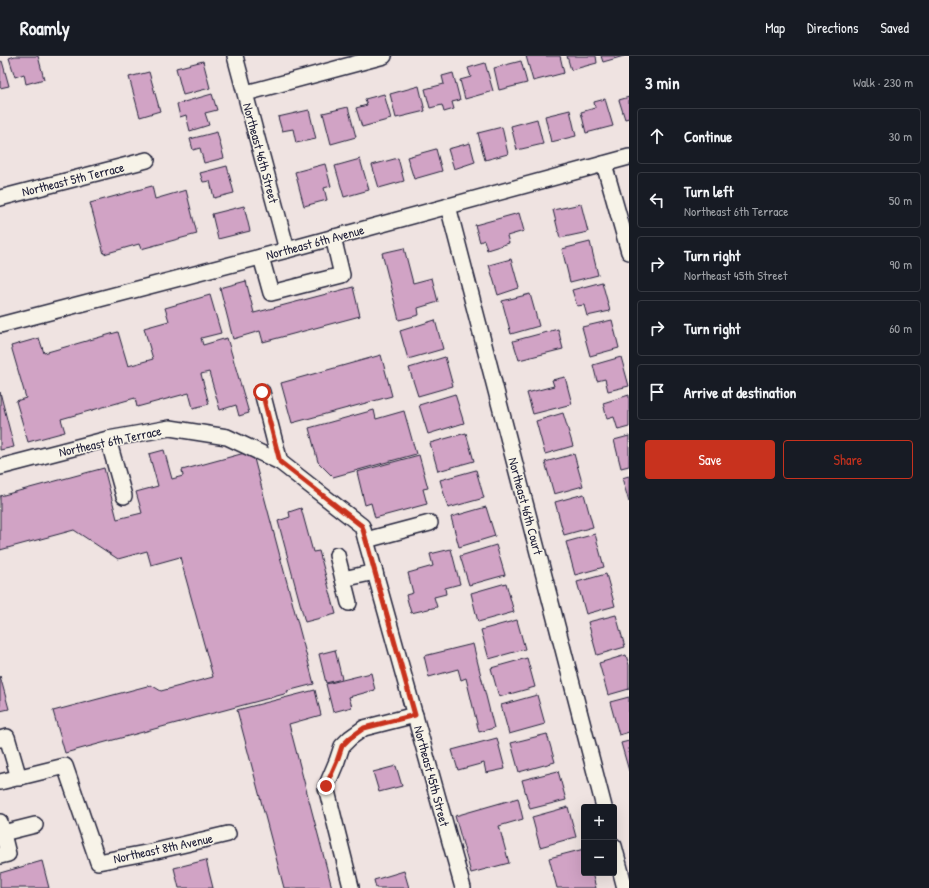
<!DOCTYPE html>
<html lang="en">
<head>
<meta charset="utf-8">
<style>
  body { margin:0; font-family:"Patrick Hand",sans-serif; background:#242831; color:#f1f3f6 }
  .controls { position:absolute; right:12px; bottom:12px; display:grid; overflow:hidden; border-radius:4px; box-shadow:0 4px 16px #0002 }
  .controls button { width:36px; height:36px; display:grid; place-items:center; padding:0; border:0; border-bottom:1px solid #363941; background:#171b24; color:#f1f3f6; font:20px sans-serif }
  .stop { position:absolute; width:12px; height:12px; margin:-9px; border:3px solid #c8321e; border-radius:50%; background:#fff }
  .stop.end { background:#c8321e; border-color:#fff; box-shadow:0 1px 4px #0008 }
  .list { margin:0; padding:0; list-style:none }
  h2 { display:flex; justify-content:space-between; align-items:center; height:52px; margin:0; padding:0 16px; font-size:17px }
  h2 small { font-size:13px; font-weight:400; color:#9ea1a6 }
  .list li { display:grid; grid-template-columns:26px 1fr auto; gap:12px; align-items:center; box-sizing:border-box; height:56px; margin:0 8px 8px; padding:0 8px; border:1px solid #363941; border-radius:4px }
  .list b { display:block; font-size:15px; white-space:nowrap }
  .list p { margin:0; font-size:13px; white-space:nowrap; color:#9ea1a6 }
  .list em { font-size:13px; font-style:normal; color:#9ea1a6 }
  .actions { display:flex; gap:8px; padding:12px 16px }
  .actions a { flex:1; padding:9px 0; border:1px solid #c8321e; border-radius:4px; text-align:center; font-size:14px; color:#c8321e }
  .actions .main { background:#c8321e; color:#fff }
  .icon { flex:none; width:22px; height:22px; fill:none; stroke:currentColor; stroke-width:2; stroke-linecap:round; stroke-linejoin:round }
  .map { position:relative; flex:none; width:629px; height:832px; overflow:hidden }
  header { display:flex; align-items:center; gap:24px; box-sizing:border-box; height:56px; padding:0 20px; background:#171b24; border-bottom:1px solid #363941 }
  header strong { font-size:19px }
  nav { display:flex; gap:22px; margin-inline-start:auto; font-size:14px }
  main { display:flex }
  aside { flex:1; background:#171b24 }
  .map>svg:first-child { display:block }
  .building { fill:#d1a3c5; stroke:#22223b }
  .lines { fill:none; stroke-linecap:round; stroke-linejoin:round }
  .minor-casing { stroke:#22223b; stroke-width:18 }
  .minor { stroke:#f7f3e8; stroke-width:15 }
  .route { stroke:#c8321e; stroke-width:5 }
  .labels { text-anchor:middle; dominant-baseline:central; stroke-width:3; stroke-linejoin:round; paint-order:stroke }
  .street-label { font-size:13px; fill:#22223b; stroke:#f7f3e8 }
</style>
</head>
<body>
<header>
<strong>Roamly</strong>
<nav><a>Map</a><a>Directions</a><a>Saved</a></nav>
</header>
<main>
<div class="map">
<svg width="629" height="832" viewBox="0 0 629 832">
  <rect width="100%" height="100%" fill="#efe3e1"/>
  <filter id="ink" filterUnits="userSpaceOnUse"><feTurbulence type="fractalNoise" baseFrequency=".025" numOctaves="2"/><feDisplacementMap in="SourceGraphic" scale="8" xChannelSelector="R" yChannelSelector="G"/><feConvolveMatrix kernelMatrix="1 2 1 2 8 2 1 2 1" color-interpolation-filters="sRGB"/></filter>
  <g filter="url(#ink)">
    <!-- building -->
    <g class="building">
      <polygon points="15,0 38,0 44,23 26,28 24,18 15,21 9,2"/>
      <polygon points="526,0 560,0 564,17 533,25"/>
      <polygon points="567,0 596,0 597,7 571,14"/>
      <polygon points="601,0 624,0 603,6"/>
      <polygon points="2,5 9,30 0,32 0,6"/>
      <polygon points="203,5 210,32 183,39 176,12"/>
      <polygon points="521,5 527,27 499,34 494,12"/>
      <polygon points="485,7 493,35 465,43 460,24 471,21 468,12"/>
      <polygon points="149,16 160,55 140,61 129,21"/>
      <polygon points="453,17 460,44 452,46 454,53 444,56 442,49 430,52 425,33 444,28 442,20"/>
      <polygon points="419,30 425,55 396,62 390,38"/>
      <polygon points="212,38 217,54 205,57 209,69 190,75 186,59 180,61 177,48"/>
      <polygon points="384,38 391,63 362,71 356,52 367,49 365,43"/>
      <polygon points="629,41 629,62 625,63 619,44"/>
      <polygon points="605,43 613,70 586,77 581,56 595,52 594,46"/>
      <polygon points="348,51 356,81 331,88 323,57"/>
      <polygon points="309,54 316,83 296,87 293,73 282,75 278,61"/>
      <polygon points="570,54 576,80 551,86 545,60"/>
      <polygon points="537,63 543,88 517,94 511,70"/>
      <polygon points="502,71 508,98 485,104 478,77"/>
      <polygon points="217,76 224,102 204,107 200,92 193,94 190,83"/>
      <polygon points="470,87 475,106 454,113 448,93"/>
      <polygon points="436,93 442,115 414,123 407,101"/>
      <polygon points="398,102 404,125 379,132 372,109"/>
      <polygon points="360,103 369,134 344,141 335,110"/>
      <polygon points="325,108 331,130 324,132 327,144 304,150 295,116"/>
      <polygon points="227,110 234,137 214,142 210,125 203,126 200,117"/>
      <polygon points="152,130 155,143 186,134 197,178 141,193 139,188 104,198 90,147"/>
      <polygon points="581,148 588,176 560,182 553,154"/>
      <polygon points="244,150 250,175 218,183 212,158"/>
      <polygon points="519,157 524,175 507,180 509,187 487,194 484,184 480,186 475,169"/>
      <polygon points="590,186 598,219 570,226 562,193"/>
      <polygon points="404,192 413,227 432,222 438,246 418,252 419,259 399,264 382,197"/>
      <polygon points="511,203 519,232 498,239 489,209"/>
      <polygon points="246,225 254,257 353,231 360,260 263,286 260,275 233,283 220,232"/>
      <polygon points="602,226 610,255 587,260 584,249 577,250 572,234"/>
      <polygon points="530,238 539,270 511,278 502,245"/>
      <polygon points="210,239 221,277 201,282 203,289 227,282 249,357 239,360 236,349 220,354 209,316 201,318 209,348 193,352 189,337 137,351 135,342 61,363 65,376 28,386 16,345 26,342 11,290 39,282 44,297 118,276 128,310 153,303 144,272 169,265 165,252"/>
      <polygon points="435,264 443,293 408,303 400,275"/>
      <polygon points="612,264 619,292 590,300 582,271"/>
      <polygon points="558,273 563,293 519,304 513,285"/>
      <polygon points="381,299 392,340 292,367 281,327"/>
      <polygon points="445,301 453,330 418,340 409,312"/>
      <polygon points="621,301 629,330 608,335 605,323 597,325 593,309"/>
      <polygon points="565,321 572,348 533,358 527,337 554,330 552,324"/>
      <polygon points="0,336 14,391 0,394"/>
      <polygon points="455,338 464,367 428,378 419,349"/>
      <polygon points="629,339 629,371 618,374 614,361 607,363 603,347"/>
      <polygon points="374,354 376,363 404,355 416,398 333,421 318,406 309,372"/>
      <polygon points="563,357 573,390 545,398 536,365"/>
      <polygon points="466,377 474,405 438,415 430,387"/>
      <polygon points="629,380 629,410 621,412 614,384"/>
      <polygon points="164,394 172,423 183,420 182,414 252,395 314,628 287,635 288,637 65,697 53,655 151,629 161,635 213,621 180,501 151,509 147,495 118,503 74,474 0,494 0,440 104,412 117,463 142,457 136,436 158,430 149,398"/>
      <polygon points="574,398 583,430 554,438 545,406"/>
      <polygon points="419,399 428,432 423,433 427,448 375,462 371,447 365,449 357,416"/>
      <polygon points="476,414 484,442 448,452 440,424"/>
      <polygon points="629,420 629,446 622,422"/>
      <polygon points="584,438 593,471 564,479 555,446"/>
      <polygon points="486,451 495,480 459,491 451,461"/>
      <polygon points="301,452 313,496 319,495 336,558 305,566 278,465 290,461 289,456"/>
      <polygon points="595,478 604,511 575,519 566,486"/>
      <polygon points="496,489 505,519 469,529 460,500"/>
      <polygon points="451,493 460,528 445,532 446,538 434,541 437,551 411,557 406,539 413,537 408,517 433,510 430,498"/>
      <polygon points="606,518 615,550 586,558 577,526"/>
      <polygon points="506,527 514,556 478,566 471,537"/>
      <polygon points="616,559 625,591 597,599 588,566"/>
      <polygon points="517,564 525,593 489,603 481,574"/>
      <polygon points="473,588 494,672 479,676 466,622 461,624 458,613 429,621 424,600"/>
      <polygon points="335,594 342,623 326,627 319,598"/>
      <polygon points="626,599 629,609 629,633 608,639 599,607"/>
      <polygon points="527,602 535,631 499,641 491,612"/>
      <polygon points="371,617 375,634 349,641 352,651 333,656 326,628"/>
      <polygon points="0,620 9,653 0,655"/>
      <polygon points="315,634 321,659 289,668 332,832 284,832 237,654"/>
      <polygon points="537,639 545,668 509,678 501,649"/>
      <polygon points="629,641 629,676 619,679 610,646"/>
      <polygon points="547,678 555,706 519,716 511,687"/>
      <polygon points="497,682 505,713 486,717 484,707 458,714 452,694"/>
      <polygon points="629,685 629,715 621,687"/>
      <polygon points="396,710 402,730 379,736 373,716"/>
      <polygon points="558,715 566,744 530,753 522,724"/>
      <polygon points="518,742 523,763 499,770 509,807 471,817 455,760"/>
      <polygon points="568,751 576,781 540,791 532,761"/>
      <polygon points="584,793 584,817 592,817 596,832 557,832 549,802"/>
      <polygon points="206,804 213,832 179,832 174,812"/>
      <polygon points="42,805 49,832 0,832 0,817"/>
      <polygon points="404,815 409,832 376,832 374,824"/>
    </g>
    <g class="lines">
      <!-- minor casing -->
      <g class="minor-casing">
        <g id="minor">
          <polyline points="235,0 287,194"/>
          <polyline points="246,37 384,0"/>
          <polyline points="604,108 629,196"/>
          <polyline points="0,142 147,104"/>
          <polyline points="448,150 604,751"/>
          <polyline points="261,201 271,237 342,219 333,181"/>
          <polyline points="0,269 287,194 629,101"/>
          <polyline points="262,336 280,406"/>
          <polyline points="108,383 124,440"/>
          <polyline points="0,411 108,383 170,372 227,381 280,406 362,470 463,832"/>
          <polyline points="366,484 430,467"/>
          <polyline points="337,499 343,523 375,516"/>
          <polyline points="343,523 349,547"/>
          <polyline points="0,683 7,681 19,722"/>
          <polyline points="0,726 65,710 98,806 156,795 228,778"/>
          <polyline points="0,766 8,798 0,800"/>
          <polyline points="3,777 35,769"/>
          <polyline points="614,790 625,832"/>
          <polyline points="351,831 326,731 337,705 342,690 350,682 364,672 415,659"/>
        </g>
      </g>
      <!-- minor -->
      <use href="#minor" class="minor"/>
    </g>
  </g>
  <g class="lines" filter="url(#ink)">
    <!-- route -->
    <polyline class="route" points="262,336 280,406 362,470 415,659 364,672 350,682 342,690 337,705 326,730"/>
  </g>
  <g class="labels">
    <!-- street labels -->
    <g class="street-label">
      <text transform="translate(261 97) rotate(75)">Northeast 46th Street</text>
      <text transform="translate(73 123) rotate(-14)">Northeast 5th Terrace</text>
      <text transform="translate(315 186) rotate(-15)">Northeast 6th Avenue</text>
      <text transform="translate(110 385) rotate(-12)">Northeast 6th Terrace</text>
      <text transform="translate(526 450) rotate(75)">Northeast 46th Court</text>
      <text transform="translate(432 720) rotate(75)">Northeast 45th Street</text>
      <text transform="translate(163 792) rotate(-12)">Northeast 8th Avenue</text>
    </g>
  </g>
</svg>
<div class="controls">
<button>+</button>
<button>−</button>
</div>
<div class="stop" style="left:262px;top:336px"></div>
<div class="stop end" style="left:326px;top:730px"></div>
</div>
<aside>
<h2>3 min<small>Walk · 230 m</small></h2>
<ul class="list">
<li><svg class="icon" aria-label="ahead" viewBox="0 0 24 24"><path d="M12 20V5M6 11l6-6 6 6"/></svg><div><b>Continue</b></div><em>30 m</em></li>
<li><svg class="icon" aria-label="left" viewBox="0 0 24 24"><path d="M17 20v-9H6M10 6l-5 5 5 5"/></svg><div><b>Turn left</b><p>Northeast 6th Terrace</p></div><em>50 m</em></li>
<li><svg class="icon" aria-label="right" viewBox="0 0 24 24"><path d="M7 20v-9h11M14 6l5 5-5 5"/></svg><div><b>Turn right</b><p>Northeast 45th Street</p></div><em>90 m</em></li>
<li><svg class="icon" aria-label="right" viewBox="0 0 24 24"><path d="M7 20v-9h11M14 6l5 5-5 5"/></svg><div><b>Turn right</b></div><em>60 m</em></li>
<li><svg class="icon" aria-label="arrive" viewBox="0 0 24 24"><path d="M6 21V4h12l-3 4 3 4H6"/></svg><div><b>Arrive at destination</b></div></li>
</ul>
<div class="actions"><a class="main">Save</a><a>Share</a></div>
</aside>
</main>
</body>
</html>
